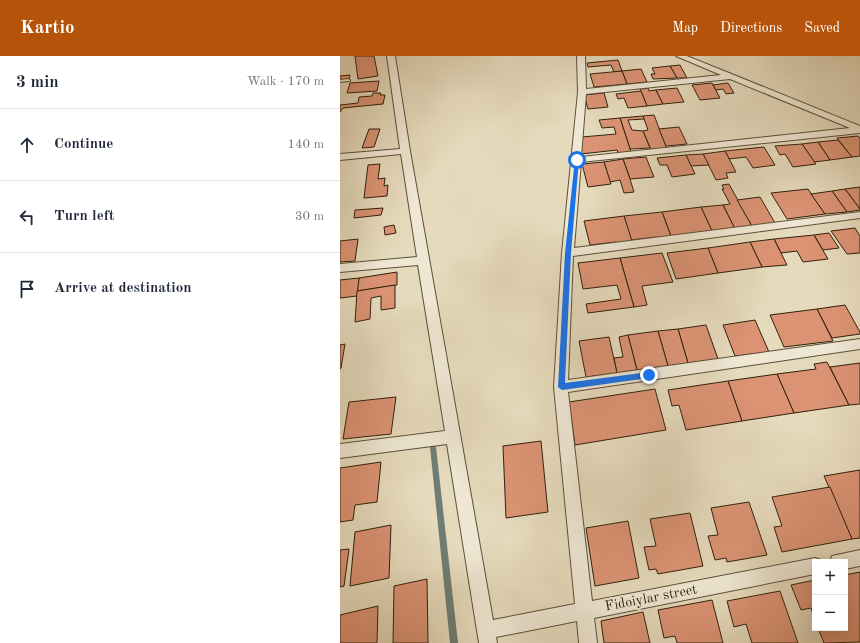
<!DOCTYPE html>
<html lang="en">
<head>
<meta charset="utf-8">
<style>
  body { margin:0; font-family:"Old Standard TT",serif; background:#f6f6f7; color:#1f2937 }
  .controls { position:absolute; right:12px; bottom:12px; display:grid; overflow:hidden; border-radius:0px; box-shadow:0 4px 16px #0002 }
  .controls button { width:36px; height:36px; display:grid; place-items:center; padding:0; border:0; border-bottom:1px solid #e0e1e3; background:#fff; color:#1f2937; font:20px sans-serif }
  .stop { position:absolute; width:12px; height:12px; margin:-9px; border:3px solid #1a73e8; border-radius:50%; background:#fff }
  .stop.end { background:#1a73e8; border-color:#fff; box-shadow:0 1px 4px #0008 }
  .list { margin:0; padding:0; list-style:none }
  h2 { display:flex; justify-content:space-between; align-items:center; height:52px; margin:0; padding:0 16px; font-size:17px }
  h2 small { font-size:13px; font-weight:400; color:#747a83 }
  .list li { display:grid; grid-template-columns:26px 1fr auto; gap:12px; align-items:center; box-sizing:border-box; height:72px; padding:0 16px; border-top:1px solid #e0e1e3 }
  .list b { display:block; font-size:15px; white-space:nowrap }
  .list em { font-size:13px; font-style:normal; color:#747a83 }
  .icon { flex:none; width:22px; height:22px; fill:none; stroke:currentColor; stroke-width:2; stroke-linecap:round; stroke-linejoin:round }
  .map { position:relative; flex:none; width:520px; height:587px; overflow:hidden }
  header { display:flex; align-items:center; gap:24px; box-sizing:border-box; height:56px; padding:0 20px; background:#b45309; color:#fff }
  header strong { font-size:19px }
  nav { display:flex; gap:22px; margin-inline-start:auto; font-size:14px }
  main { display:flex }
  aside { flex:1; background:#fff }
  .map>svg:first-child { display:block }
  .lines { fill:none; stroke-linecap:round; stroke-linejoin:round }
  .stream { fill:#6e7d73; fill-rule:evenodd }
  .building { fill:#db9374; stroke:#30210c }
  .service-casing { stroke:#5d4f38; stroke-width:2 }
  .minor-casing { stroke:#5d4f38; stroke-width:2 }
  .service { fill:#eee7d3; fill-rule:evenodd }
  .minor { fill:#eee7d3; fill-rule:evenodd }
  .route { fill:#1a73e8 }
  .labels { text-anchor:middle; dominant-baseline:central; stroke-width:4; stroke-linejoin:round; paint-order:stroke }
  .near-street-label { font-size:14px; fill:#30210c; stroke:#eee7d3 }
</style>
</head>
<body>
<header>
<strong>Kartio</strong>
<nav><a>Map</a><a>Directions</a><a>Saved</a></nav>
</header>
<main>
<aside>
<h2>3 min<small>Walk · 170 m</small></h2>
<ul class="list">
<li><svg class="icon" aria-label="ahead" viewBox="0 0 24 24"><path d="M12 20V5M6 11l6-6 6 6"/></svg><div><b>Continue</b></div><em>140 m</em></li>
<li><svg class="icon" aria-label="left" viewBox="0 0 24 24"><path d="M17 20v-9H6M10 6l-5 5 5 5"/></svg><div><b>Turn left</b></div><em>30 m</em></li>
<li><svg class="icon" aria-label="arrive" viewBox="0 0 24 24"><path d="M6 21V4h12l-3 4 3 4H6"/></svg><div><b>Arrive at destination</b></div></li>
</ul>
</aside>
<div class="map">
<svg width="520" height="587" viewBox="0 0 520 587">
  <rect width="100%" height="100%" fill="#e5dabc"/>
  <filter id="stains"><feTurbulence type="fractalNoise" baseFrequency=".005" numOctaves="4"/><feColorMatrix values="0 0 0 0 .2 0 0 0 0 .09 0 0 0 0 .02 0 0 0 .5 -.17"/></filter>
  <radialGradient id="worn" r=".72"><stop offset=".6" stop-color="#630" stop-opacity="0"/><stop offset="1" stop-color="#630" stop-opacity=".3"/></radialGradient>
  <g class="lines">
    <!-- stream -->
    <polygon class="stream" points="93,388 95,389 96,391 118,587 110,587 90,391 91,389"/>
  </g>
  <!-- building -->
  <g class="building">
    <polygon points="15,0 34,0 38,20 18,23"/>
    <polygon points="278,4 282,15 274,16 271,9 248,11 247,7"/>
    <polygon points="340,9 347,22 337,22 330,10"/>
    <polygon points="330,10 337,22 313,23 311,18 315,18 312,12"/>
    <polygon points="301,13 307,26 287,28 282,15"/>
    <polygon points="282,15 287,28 254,31 250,18"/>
    <polygon points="10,19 9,23 0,24 0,20"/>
    <polygon points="39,25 37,35 7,37 10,27"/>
    <polygon points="372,27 380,42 360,44 352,29"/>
    <polygon points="388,27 394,37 386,38 383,33 376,34 373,29"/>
    <polygon points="308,32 309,35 316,34 323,48 307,50 300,33"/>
    <polygon points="337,32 344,46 323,48 316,34"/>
    <polygon points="301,35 307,50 288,52 284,42 278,43 276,38"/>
    <polygon points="33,37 41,37 40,39 45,39 43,48 3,52 0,56 0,49 18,47 19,41 32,40"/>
    <polygon points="264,37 268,51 248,53 244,39"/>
    <polygon points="314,59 327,93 311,94 303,75 308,74 303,60"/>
    <polygon points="303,60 304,63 288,64 292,74 303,75 310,92 290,93 280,62"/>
    <polygon points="280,62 291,96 278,97 277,94 241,98 242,81 276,78 274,71 262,72 259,64"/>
    <polygon points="339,71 347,88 326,90 319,73"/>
    <polygon points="29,73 40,73 34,91 22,92"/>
    <polygon points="518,80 520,82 520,100 512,101 497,82"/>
    <polygon points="498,84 512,101 490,104 478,86"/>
    <polygon points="478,86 490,104 474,106 462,88"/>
    <polygon points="462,88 476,108 453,111 445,98 440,99 435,90"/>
    <polygon points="424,91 435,109 413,112 406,101 389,103 385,95"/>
    <polygon points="385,95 396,116 386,117 388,122 376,124 363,98"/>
    <polygon points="363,98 369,109 351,110 346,99"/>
    <polygon points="346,99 355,118 332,121 327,109 320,109 317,102"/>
    <polygon points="306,101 314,121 290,123 283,103"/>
    <polygon points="283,103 290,123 294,136 284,137 280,124 270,126 264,106"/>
    <polygon points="264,106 271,128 248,131 242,108"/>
    <polygon points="40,108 38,123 45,122 44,130 48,129 47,140 24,142 28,109"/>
    <polygon points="389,128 412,170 395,173 383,149 390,148 382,133 384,133 382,129"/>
    <polygon points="520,131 520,153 505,133"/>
    <polygon points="468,133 485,158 447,163 431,137"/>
    <polygon points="505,133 520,153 520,154 507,156 492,135"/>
    <polygon points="492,135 507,156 485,158 471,138"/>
    <polygon points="420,141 435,167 412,170 397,144"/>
    <polygon points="383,149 395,173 372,175 361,151"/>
    <polygon points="361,151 372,175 331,180 322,156"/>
    <polygon points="43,152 41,159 14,162 15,154"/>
    <polygon points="322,156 332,183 319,185 317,181 291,184 284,160"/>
    <polygon points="284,160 293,188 277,190 276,186 250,189 244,165"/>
    <polygon points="54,169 56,177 45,179 44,171"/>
    <polygon points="515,172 520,180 520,197 507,198 491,175"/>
    <polygon points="489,177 499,192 483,194 474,179"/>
    <polygon points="474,179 488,203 463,206 457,195 441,197 434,183"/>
    <polygon points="18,183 15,205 0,206 0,185"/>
    <polygon points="434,183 447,209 422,211 410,186"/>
    <polygon points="410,186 422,211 378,217 368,192"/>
    <polygon points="368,192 378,217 336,223 327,197"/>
    <polygon points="322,197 333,226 302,230 307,249 294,251 280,202"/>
    <polygon points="280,202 294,251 248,257 246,248 281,243 277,229 243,233 238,207"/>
    <polygon points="57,216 57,229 17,235 19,222"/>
    <polygon points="19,222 17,240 0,242 0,224"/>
    <polygon points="55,229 55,252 41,254 41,240 31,242 30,263 15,266 17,235"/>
    <polygon points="505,249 520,276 520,278 492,282 477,253"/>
    <polygon points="477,253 493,285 444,291 430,259"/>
    <polygon points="415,264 429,296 395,300 383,269"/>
    <polygon points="366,269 378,303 348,307 338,273"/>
    <polygon points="338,273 348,307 328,310 318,275"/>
    <polygon points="318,275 328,310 297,314 288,279"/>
    <polygon points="288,279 297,314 277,317 274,302 283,301 279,281"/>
    <polygon points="269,281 277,317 246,321 239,285"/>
    <polygon points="5,288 1,312 0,313 0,289"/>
    <polygon points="487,306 509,349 454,357 437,318 476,313 474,308"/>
    <polygon points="520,307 520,348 509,349 490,311"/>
    <polygon points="437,318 454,357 402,365 388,325"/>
    <polygon points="388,325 402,365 346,374 339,349 332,350 328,334"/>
    <polygon points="315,333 326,374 235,389 229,346"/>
    <polygon points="56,341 51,378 3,383 9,346"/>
    <polygon points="201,385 208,456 166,462 163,390"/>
    <polygon points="41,406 37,446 15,449 13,464 0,466 0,412"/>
    <polygon points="520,414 520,482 512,483 484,420"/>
    <polygon points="490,431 512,483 442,496 434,471 442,470 432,441"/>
    <polygon points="409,446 427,499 387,506 386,502 375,504 368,480 378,479 371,452"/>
    <polygon points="350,457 363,510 318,518 316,513 309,514 304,491 316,490 310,463"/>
    <polygon points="288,465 299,522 255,530 246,472"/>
    <polygon points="51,469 49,522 10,530 15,476"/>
    <polygon points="9,493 4,530 0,531 0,494"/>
    <polygon points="520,516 520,586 484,587 478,572 505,572 505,519"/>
    <polygon points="87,523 88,587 53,587 54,530"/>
    <polygon points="475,524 475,563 471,552 461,554 451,529"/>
    <polygon points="440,535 458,587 412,587 406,568 394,571 387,545"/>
    <polygon points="372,544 383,587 337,587 335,580 324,582 318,554"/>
    <polygon points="38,550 37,587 0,587 0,559"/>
    <polygon points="303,556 310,587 264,587 261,565"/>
  </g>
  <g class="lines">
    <!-- service casing -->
    <g class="service-casing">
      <polygon id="service" points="8,23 10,24 10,25 0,26 0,24"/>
    </g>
    <!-- minor casing -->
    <g class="minor-casing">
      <g id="minor">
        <path d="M47 0H55L70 95 153 564 235 548 214 331 222 197 238 36 237 0H245L246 33 381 19 336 0H347L520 70V77L241 106 234 192 520 156V162L233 200 228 324 520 283V293L228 336 252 545 475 502 481 504 482 506H475V518L254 562 257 587H239L237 565 156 581 157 587H139L107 388 0 402V388L105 375 78 209 0 216V208L77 201 61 98 0 104V98L60 93ZM390 23 510 72 241 101 246 38Z"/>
        <polygon points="520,494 520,510 505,513 505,506 490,506 492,500"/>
      </g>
    </g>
    <!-- service -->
    <use href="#service" class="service"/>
    <!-- minor -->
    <use href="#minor" class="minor"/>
  </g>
  <!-- route -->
  <polygon class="route" points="235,103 239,104 231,197 225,327 309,316 312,319 309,322 222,334 218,331 225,197"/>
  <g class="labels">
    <!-- near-street labels -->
    <g class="near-street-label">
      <text transform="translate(311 542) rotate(-11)">Fidoiylar street</text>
    </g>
  </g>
  <rect width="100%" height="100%" filter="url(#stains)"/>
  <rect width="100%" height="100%" fill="url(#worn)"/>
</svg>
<div class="controls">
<button>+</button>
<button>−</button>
</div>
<div class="stop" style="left:237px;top:104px"></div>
<div class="stop end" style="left:309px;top:319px"></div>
</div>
</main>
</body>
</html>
